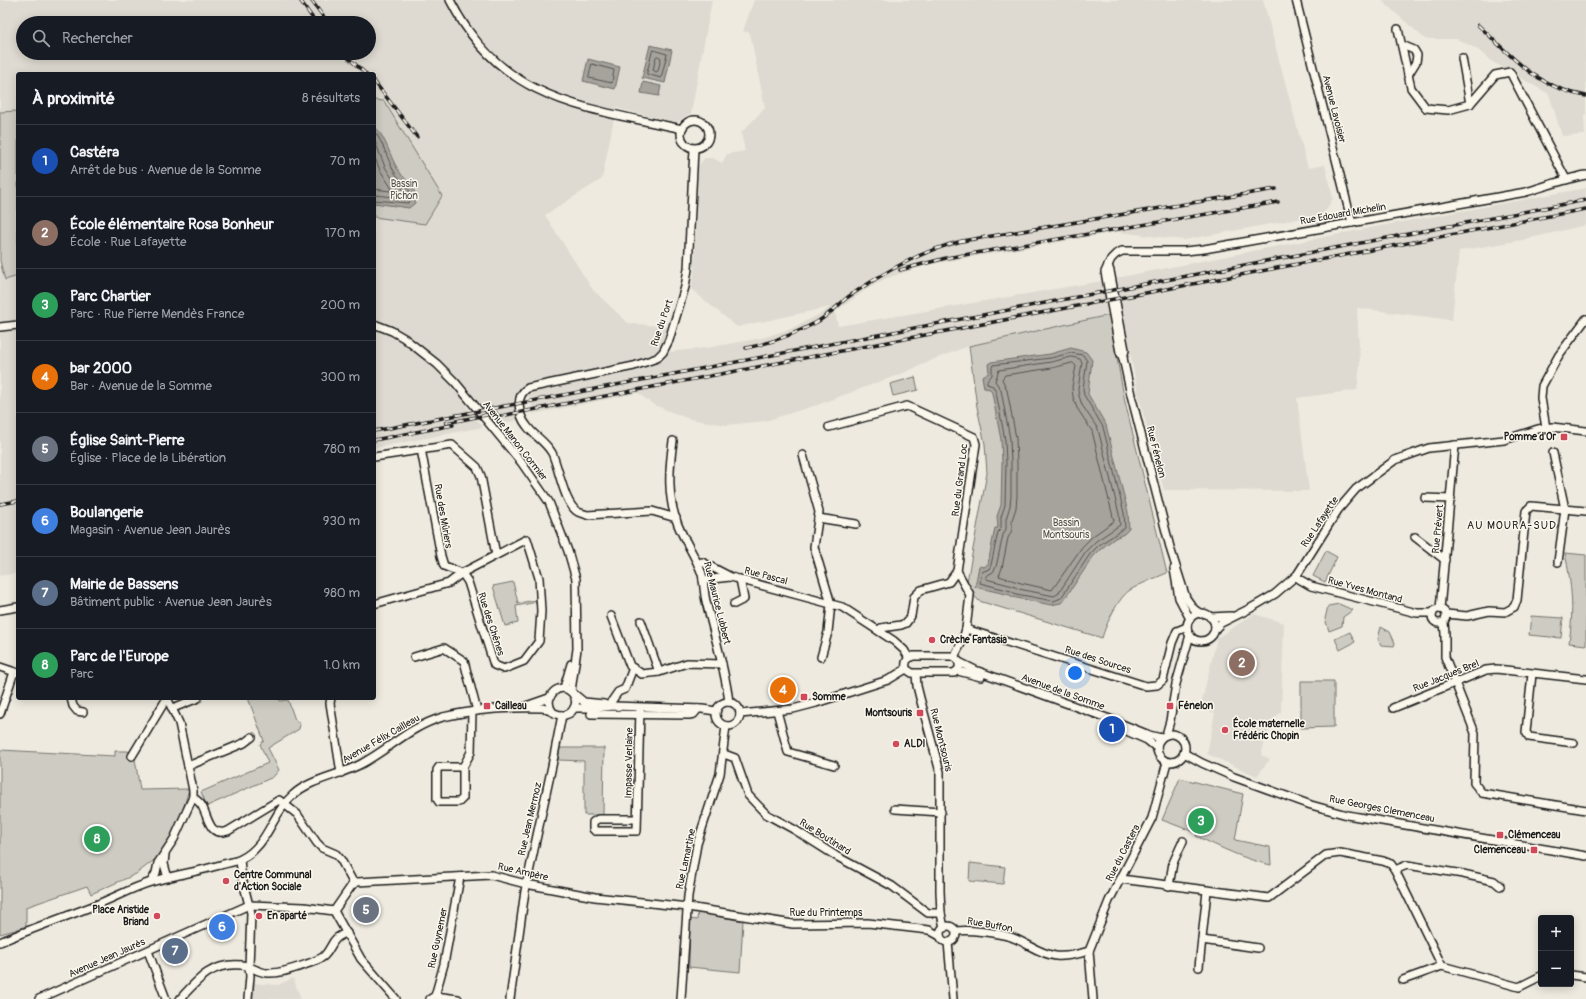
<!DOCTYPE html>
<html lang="fr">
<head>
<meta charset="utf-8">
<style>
  body { margin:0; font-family:Pangolin,sans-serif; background:#20242c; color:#f1f3f6 }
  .controls { position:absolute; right:12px; bottom:12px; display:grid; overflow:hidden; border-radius:4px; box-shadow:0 2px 10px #0003 }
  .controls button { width:36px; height:36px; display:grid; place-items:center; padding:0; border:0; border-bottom:1px solid #363941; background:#171b24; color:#f1f3f6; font:20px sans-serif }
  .you { position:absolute; left:1075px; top:673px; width:14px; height:14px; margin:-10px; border:3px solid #fff; border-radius:50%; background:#1a73e8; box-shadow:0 0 0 6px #1a73e833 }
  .badge { display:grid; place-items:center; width:26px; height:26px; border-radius:50%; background:#0f766e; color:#fff; font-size:13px; font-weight:700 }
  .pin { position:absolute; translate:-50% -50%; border:2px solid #fff; box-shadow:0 1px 4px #0006 }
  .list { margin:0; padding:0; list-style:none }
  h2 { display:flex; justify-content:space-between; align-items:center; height:52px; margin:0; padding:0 16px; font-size:17px }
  h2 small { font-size:13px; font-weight:400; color:#9ea1a6 }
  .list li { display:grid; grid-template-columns:26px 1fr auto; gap:12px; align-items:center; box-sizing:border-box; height:72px; padding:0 16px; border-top:1px solid #363941 }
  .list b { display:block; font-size:15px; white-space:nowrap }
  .list p { margin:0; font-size:13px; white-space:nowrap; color:#9ea1a6 }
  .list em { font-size:13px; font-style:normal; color:#9ea1a6 }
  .icon { flex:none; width:22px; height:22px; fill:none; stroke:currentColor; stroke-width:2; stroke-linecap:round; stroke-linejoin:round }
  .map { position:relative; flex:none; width:1586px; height:999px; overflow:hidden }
  .search { position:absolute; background:#171b24; box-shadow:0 2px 10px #0003; left:16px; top:16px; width:360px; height:44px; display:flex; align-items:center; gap:10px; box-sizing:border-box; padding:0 14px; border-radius:22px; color:#9ea1a6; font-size:15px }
  .panel { position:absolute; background:#171b24; box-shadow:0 2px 10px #0003; left:16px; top:72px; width:360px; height:628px; border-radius:4px }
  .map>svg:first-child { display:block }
  .built { fill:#dedad1; fill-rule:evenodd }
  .green { fill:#ceccc2; stroke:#75746f }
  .water { fill:#a6a39d; stroke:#6f6d69 }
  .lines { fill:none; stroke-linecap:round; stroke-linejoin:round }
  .shore { stroke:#535250; stroke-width:1 }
  .minor-casing { stroke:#1c1c1c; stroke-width:10 }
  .minor { stroke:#fbf7ec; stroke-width:7 }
  .rail-casing { stroke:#1c1c1c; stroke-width:3.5 }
  .rail { stroke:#fbf7ec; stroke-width:2; stroke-dasharray:6; stroke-linecap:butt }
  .poi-dot { fill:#d1495b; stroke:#fbf7ec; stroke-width:1.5 }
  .labels { text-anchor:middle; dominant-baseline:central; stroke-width:3; stroke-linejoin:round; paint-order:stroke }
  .street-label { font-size:10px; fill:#1c1c1c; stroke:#fbf7ec }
  .park-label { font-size:10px; fill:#51514e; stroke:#fbf7ec }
  .poi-label { font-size:10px; font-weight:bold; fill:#1c1c1c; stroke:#fbf7ec; text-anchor:start }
  .neighbourhood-label { font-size:11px; letter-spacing:1px; fill:#1c1c1c; stroke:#fbf7ec }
</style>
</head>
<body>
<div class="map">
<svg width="1586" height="999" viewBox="0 0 1586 999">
  <rect width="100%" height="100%" fill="#eeeadf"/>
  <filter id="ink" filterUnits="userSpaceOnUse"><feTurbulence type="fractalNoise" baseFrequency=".025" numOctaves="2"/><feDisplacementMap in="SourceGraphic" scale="8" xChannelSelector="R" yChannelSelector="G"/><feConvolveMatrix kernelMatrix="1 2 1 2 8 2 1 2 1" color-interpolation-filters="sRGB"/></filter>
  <g filter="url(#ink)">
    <!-- built -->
    <g class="built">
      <path d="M0 0H712L691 113 676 123 616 108 602 179 545 215 593 290 628 323 678 328 674 343 668 352 706 348 762 338 790 329 822 313 830 307 737 327 691 289 694 274 698 166 705 158H713L722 163 727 154 745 151 741 133 765 108 750 33 743 31 754 0H1263L1308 168 1325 165 1333 198 1324 214 1184 240 1118 232 926 265 885 279 867 289 835 312 838 326 1102 281 1109 315 969 346 937 358 906 372 817 405 765 421 727 425 689 419 654 405 638 393 533 414 530 397 515 398 519 420 498 424 483 403 466 406 483 427 374 448V74H18V573L0 576ZM23 23H369V53H23Z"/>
      <polygon points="1381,0 1586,0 1586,114 1584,115 1585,135 1562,136 1549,94 1491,61 1477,49 1457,39 1425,39"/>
      <polygon points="1586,188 1586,225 1522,240 1459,251 1452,320 1357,308 1360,365 1357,390 1297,398 1309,491 1164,490 1138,394 1116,278 1380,226"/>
      <polygon points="1254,614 1284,623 1281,712 1271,721 1261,755 1270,759 1257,776 1207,754 1215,713 1200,709 1217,638"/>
      <polygon points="293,978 301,999 250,999 251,983 278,985"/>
    </g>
    <!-- green -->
    <g class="green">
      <polygon points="374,100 384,101 442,196 425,224 374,217"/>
      <polygon points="18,111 18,276 5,280 0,261 0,112"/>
      <path d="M1109 315 1125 402 1167 573C1155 578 1142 583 1130 590 1118 598 1106 624 1102 638L979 601 966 587 987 473 985 444 977 407 969 346Z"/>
      <polygon points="915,377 918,390 893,396 890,384"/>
      <polygon points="1326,551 1337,557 1325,582 1313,576"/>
      <path d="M1565 553 1586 555V645L1569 643C1574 609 1572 587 1565 553Z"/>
      <polygon points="513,582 518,603 537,600 537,602 516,606 518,623 505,626 493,586"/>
      <polygon points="1339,604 1353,610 1343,617 1342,626 1329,631 1325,619 1328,606"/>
      <polygon points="1531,616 1563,618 1561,638 1529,635"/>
      <polygon points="1381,627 1390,632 1395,643 1394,646 1381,645 1378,639"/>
      <polygon points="1350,632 1355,642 1340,650 1335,639"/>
      <polygon points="1301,681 1334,681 1334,727 1301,728"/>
      <polygon points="248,698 279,698 280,701 288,700 295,720 300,724 299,729 268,748 279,770 273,777 207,806 201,792 268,763 260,744 264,741"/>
      <polygon points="560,748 604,748 603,815 584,815 584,761 558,760"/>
      <polygon points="0,750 115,756 115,751 128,751 135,759 140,790 189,789 182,813 162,854 136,874 91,894 87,886 26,907 26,926 15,930 0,934"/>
      <path d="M1180 778 1243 794 1235 840 1270 847 1271 865C1243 859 1222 848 1196 836L1197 833 1162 820Z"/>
      <polygon points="970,863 1005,867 1003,884 969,881"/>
      <polygon points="698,911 715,916 743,921 740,972 689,967 690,919 697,920"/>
    </g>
    <!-- water -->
    <g class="water">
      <polygon points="650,45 672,50 665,83 642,78"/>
      <polygon points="588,59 620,67 615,89 583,81"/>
      <polygon points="643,82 661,86 659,96 641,93"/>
      <path d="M374 126C387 138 389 156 399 171 403 178 409 181 413 188 415 193 416 197 415 203L409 208 374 203Z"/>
      <polygon points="1071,348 1086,352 1092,360 1088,394 1106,425 1128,512 1129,529 1124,534 1115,538 1102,548 1093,557 1064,600 1061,603 1051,605 1012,597 1010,595 975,587 979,566 984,567 988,564 995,528 998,528 997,516 1001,505 1002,463 1001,440 992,393 990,389 984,388 982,376 989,373 988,364 991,362 1050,354"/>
    </g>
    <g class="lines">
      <!-- shore -->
      <g class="shore">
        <polygon points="653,50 667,54 661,78 647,74"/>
        <polygon points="658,56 661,58 658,71 656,72 653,70 656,57"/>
        <polygon points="592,64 614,70 612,83 589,78"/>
        <path d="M374 131C384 142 387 160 395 173 401 182 411 186 411 199L408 203 374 200"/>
        <polyline points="374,139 385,167 394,181 403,189 406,196 405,198 374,195"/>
        <polyline points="374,156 380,170 392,189 390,191 374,189"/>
        <polygon points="1071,353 1083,355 1087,361 1083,389 1084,395 1103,427 1124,513 1125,528 1099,545 1090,554 1061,598 1054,601 1016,594 1011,591 980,583 982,572 989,569 991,565 998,532 1001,529 1001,517 1005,505 1006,463 1005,440 996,392 993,386 987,384 987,381 992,375 992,367 993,365 1051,358"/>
        <polygon points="1072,357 1080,359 1082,363 1078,389 1079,396 1082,405 1098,429 1119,514 1120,525 1096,541 1086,551 1058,594 1054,596 1019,589 1013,586 986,579 986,576 993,572 996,567 1003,535 1006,529 1006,519 1010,506 1011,496 1011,463 1010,439 1001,390 995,381 999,370 1051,362"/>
        <polygon points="1073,363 1076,366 1072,387 1073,397 1077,408 1092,431 1114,521 1093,536 1082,547 1052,590 1021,583 999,576 1002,568 1008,538 1012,530 1012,520 1016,508 1017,496 1017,463 1016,438 1007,390 1002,379 1005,375 1052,368"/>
      </g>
      <!-- minor casing -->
      <g class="minor-casing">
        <g id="minor">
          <path d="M450 0C501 101 582 107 682 129"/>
          <polyline points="1296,0 1352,223"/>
          <polyline points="1398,29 1411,88 1426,108 1448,110 1470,104 1495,75 1510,72 1566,179"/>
          <polyline points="1402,45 1414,50 1417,55 1416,62 1408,75"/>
          <polyline points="1462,58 1470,104"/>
          <circle cx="695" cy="134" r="14"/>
          <polyline points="1108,265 1110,271 1125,350 1123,358"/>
          <polyline points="374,324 392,331 404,338 437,364 455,382 521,462 549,502 568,551 576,579 577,649 571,691"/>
          <polyline points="0,327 18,325"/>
          <polyline points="829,427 907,406 974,437 976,444 957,571 949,582 921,590 914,597 911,616 906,623 901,625 881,628 879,631"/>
          <polyline points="1546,428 1541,398 1542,386 1559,355 1586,319"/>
          <path d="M673 441C669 469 667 498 678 525 685 542 696 557 702 574 704 583 704 593 706 601 714 635 725 668 729 702"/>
          <polyline points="1553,453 1565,509 1558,562"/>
          <polyline points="803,455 819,512 814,547 831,604 828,632 821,657"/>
          <polyline points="374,457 452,445 477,467 481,476 496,555"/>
          <polyline points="1425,498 1451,499"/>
          <path d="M676 518 652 511 587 515C585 514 581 513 578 512 564 504 559 468 552 453 545 441 534 436 527 426 518 415 515 395 528 388L634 366 657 358 663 352 669 340 685 287 688 269 694 149"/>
          <polyline points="818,518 856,524"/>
          <polyline points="1415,537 1445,560"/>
          <polyline points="698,564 702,562 731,577 842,607 894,641 904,650 909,658"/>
          <polyline points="1174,569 1179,598 1190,619"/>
          <polyline points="1297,575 1299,579 1311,586 1417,613 1433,613"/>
          <polyline points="703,580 730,577"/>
          <polyline points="374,604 449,583 462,573 527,539 539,578 541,611 539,641 524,661 504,669 494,665 468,582 462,573 444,566 441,556 421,449"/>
          <polyline points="734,604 744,599 740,579"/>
          <circle cx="1439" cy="616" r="7"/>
          <polyline points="1440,609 1455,445"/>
          <polyline points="0,610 18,607"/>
          <circle cx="1201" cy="627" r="14"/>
          <path d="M1201 614 1194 609 1186 598 1171 551 1131 395 1123 358 1120 352 1105 272 1111 259 1116 254 1122 251H1185L1204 249 1526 192C1546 186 1565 179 1586 175"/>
          <polyline points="1446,614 1467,616 1489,611 1505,612 1514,607 1517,600 1526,511 1531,506 1586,511"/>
          <polyline points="611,616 630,666 642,674 659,672 687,663 722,664"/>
          <polyline points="1210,617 1231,616"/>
          <polyline points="641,621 659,672"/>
          <polyline points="1444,622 1445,634 1445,657 1475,733 1474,783 1482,793 1586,810"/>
          <polyline points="966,629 1146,686 1157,685 1163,680 1172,643 1177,631 1187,627"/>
          <polyline points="1215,629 1221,623 1251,608 1275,594 1297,575 1338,510 1356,489 1395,460 1429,448 1504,440 1538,429 1552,427 1586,431"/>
          <path d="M913 656H952C958 659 960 662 959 669L954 673H912L906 669C905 662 906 659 913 656Z"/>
          <polyline points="414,657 444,648 464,661 477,711"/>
          <polyline points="954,657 962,642 966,629 970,595 957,571"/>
          <polyline points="959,662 975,670 1107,718 1149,735 1161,738"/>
          <polyline points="0,667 18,673"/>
          <polyline points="958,671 981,677"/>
          <polyline points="916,674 917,686 920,698 940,772 940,891 941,913 944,928"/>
          <polyline points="1532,674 1526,732 1529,737 1574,743"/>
          <polyline points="564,688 571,664"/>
          <polyline points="573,693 584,702 604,704"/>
          <polyline points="71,698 73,706 77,711 83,712"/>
          <polyline points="331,698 330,703 341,773"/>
          <circle cx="728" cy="714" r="12"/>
          <polyline points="609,705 618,692 625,689 633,668"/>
          <polyline points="526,706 549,698"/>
          <polyline points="173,708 198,698"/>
          <polyline points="574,708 593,708 614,706 702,709 716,711"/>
          <polyline points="593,708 591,714 689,715 694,714 698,709"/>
          <polyline points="1393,708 1486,670 1496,669 1586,679"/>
          <polyline points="777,711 788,752 834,765"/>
          <polyline points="0,714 14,672"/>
          <polyline points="740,714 793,709 816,703 888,680 906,669"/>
          <polyline points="1115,726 1147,740 1157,748"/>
          <circle cx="1171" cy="748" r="14"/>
          <polyline points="1166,735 1170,721 1176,684 1190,635"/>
          <polyline points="1184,753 1202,763 1234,777 1311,805 1347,815 1586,856"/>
          <polyline points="724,754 735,758 748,795 766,814 795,830 836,856 892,886 928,913 941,913"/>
          <polyline points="132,756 167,698"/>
          <polyline points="188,766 244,743 252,737"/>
          <polyline points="463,767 463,798 459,802 439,802 437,799 437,770 439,767 463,767 471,752 472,712"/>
          <path d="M193 797C196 800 200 802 202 806 209 819 209 837 228 831L279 800 297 814 317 843 322 848 336 854 341 860 354 884"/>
          <polyline points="895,809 941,812"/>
          <polyline points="637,819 598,819 593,822 593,829 595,831 637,831 640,708"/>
          <polyline points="165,854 164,864 168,878"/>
          <polyline points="240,860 242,878 251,913 249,967 250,976 248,999"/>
          <polyline points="1395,870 1442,966 1519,987 1541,976"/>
          <polyline points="1121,879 1269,898 1326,855 1340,853 1383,861 1391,864 1395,870 1407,865 1463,874 1494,881 1500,886"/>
          <polyline points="151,882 156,873 158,863 174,839 193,797 193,790 179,723 167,698"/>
          <polyline points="1169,886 1173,863 1183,841"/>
          <polyline points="334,911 352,885 357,882 491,875 526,884 595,897 688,907 793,924 868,923 929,930 940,936"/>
          <circle cx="948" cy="934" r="8"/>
          <path d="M956 931C970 929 997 933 1011 937 1026 942 1039 954 1056 956 1067 957 1079 954 1089 951"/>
          <polyline points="1202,940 1258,948"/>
          <path d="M0 942C31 929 62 918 93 906 112 899 131 888 151 882 174 875 197 872 220 865 227 863 235 862 241 859 269 845 271 814 293 795 310 779 341 775 361 764 391 748 409 727 443 717 475 709 510 707 542 708 550 709 557 717 565 715 575 713 579 700 572 693 561 680 542 696 552 711"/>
          <polyline points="948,942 953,999"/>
          <polyline points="148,951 166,999"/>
          <polyline points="1199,967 1207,891"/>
          <polyline points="1571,975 1586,977"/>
          <polyline points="1403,980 1442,966"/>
          <polyline points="435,996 458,999"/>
          <polyline points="39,999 249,905 304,907 334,911 361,959 396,999"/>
          <path d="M180 999C198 979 212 962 242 965 251 966 259 973 268 973 281 974 298 967 310 963 314 961 321 959 324 956 334 946 330 938 347 933"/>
          <polyline points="430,999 435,996 444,964 460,877"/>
          <polyline points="510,999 525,891 552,766 562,715"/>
          <polyline points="681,999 688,896 697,844 720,774 726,726"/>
          <polyline points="1093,999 1089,951 1109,901 1152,818 1167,762"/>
        </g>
      </g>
      <!-- minor -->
      <use href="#minor" class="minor"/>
      <!-- rail casing -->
      <g class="rail-casing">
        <g id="rail">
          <polyline points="300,0 316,23"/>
          <polyline points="311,0 328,23"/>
          <path d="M1478 25C1513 57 1535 87 1586 96"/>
          <polyline points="343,53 366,74"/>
          <polyline points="374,81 417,137"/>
          <polyline points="900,270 946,258 1278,202"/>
          <path d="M746 348C771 343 795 334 817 322 829 315 838 305 848 297 883 273 920 251 962 241L1276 189"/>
          <polyline points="490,418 1586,209"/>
          <polyline points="446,423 496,413"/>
          <polyline points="374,431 1586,200"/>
          <polyline points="374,440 453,425"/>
          <polyline points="0,504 18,501"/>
        </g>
      </g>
      <!-- rail -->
      <use href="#rail" class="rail"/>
    </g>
  </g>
  <!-- markers -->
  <g class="poi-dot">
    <rect x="1560" y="433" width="8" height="8" rx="2"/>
    <circle cx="932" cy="640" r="4"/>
    <rect x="800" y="693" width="8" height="8" rx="2"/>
    <rect x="483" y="702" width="8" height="8" rx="2"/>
    <rect x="1166" y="702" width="8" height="8" rx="2"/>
    <rect x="916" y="709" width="8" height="8" rx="2"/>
    <circle cx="1225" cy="730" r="4"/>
    <circle cx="896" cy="744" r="4"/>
    <rect x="1496" y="831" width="8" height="8" rx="2"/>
    <rect x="1530" y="846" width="8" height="8" rx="2"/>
    <circle cx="226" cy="881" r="4"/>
    <circle cx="157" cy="916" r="4"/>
    <circle cx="259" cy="916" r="4"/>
  </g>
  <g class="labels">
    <!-- street labels -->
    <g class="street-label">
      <text transform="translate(1334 109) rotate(76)">Avenue Lavoisier</text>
      <text transform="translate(1343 214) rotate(-10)">Rue Edouard Michelin</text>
      <text transform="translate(662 323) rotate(-71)">Rue du Port</text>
      <text transform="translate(515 441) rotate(52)">Avenue Manon Cormier</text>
      <text transform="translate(1156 452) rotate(76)">Rue Fénelon</text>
      <text transform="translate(960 480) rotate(-83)">Rue du Grand Loc</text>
      <text transform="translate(443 516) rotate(80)">Rue des Mûriers</text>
      <text transform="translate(1320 522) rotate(-56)">Rue Lafayette</text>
      <text transform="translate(1438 529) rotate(-85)">Rue Prévert</text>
      <text transform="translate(766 576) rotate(15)">Rue Pascal</text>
      <text transform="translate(1365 590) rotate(15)">Rue Yves Montand</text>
      <text transform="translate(717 603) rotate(76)">Rue Maurice Lubbert</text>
      <text transform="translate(491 624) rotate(72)">Rue des Chênes</text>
      <text transform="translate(1098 660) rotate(18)">Rue des Sources</text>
      <text transform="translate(1446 676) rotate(-22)">Rue Jacques Brel</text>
      <text transform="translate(1063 692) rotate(20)">Avenue de la Somme</text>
      <text transform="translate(381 739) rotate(-30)">Avenue Félix Cailleau</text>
      <text transform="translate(941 740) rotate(76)">Rue Montsouris</text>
      <text transform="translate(629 763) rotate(-89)">Impasse Verlaine</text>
      <text transform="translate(1382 809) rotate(11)">Rue Georges Clemenceau</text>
      <text transform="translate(530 819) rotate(-77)">Rue Jean Mermoz</text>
      <text transform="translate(825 837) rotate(32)">Rue Boutinard</text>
      <text transform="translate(1123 853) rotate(-63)">Rue du Castera</text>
      <text transform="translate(686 859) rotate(-78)">Rue Lamartine</text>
      <text transform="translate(523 872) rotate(13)">Rue Ampère</text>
      <text x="826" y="913">Rue du Printemps</text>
      <text transform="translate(990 925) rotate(10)">Rue Buffon</text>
      <text transform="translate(438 938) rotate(-78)">Rue Guynemer</text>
      <text transform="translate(107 958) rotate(-24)">Avenue Jean Jaurès</text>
    </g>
    <!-- park labels -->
    <g class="park-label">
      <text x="404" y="184">Bassin<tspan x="404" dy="12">Pichon</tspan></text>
      <text x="1066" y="523">Bassin<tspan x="1066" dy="12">Montsouris</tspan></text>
    </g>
    <!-- poi labels -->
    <g class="poi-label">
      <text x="1556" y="437" text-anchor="end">Pomme d'Or</text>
      <text x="940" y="640">Crèche Fantasia</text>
      <text x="812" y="697">Somme</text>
      <text x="495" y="706">Cailleau</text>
      <text x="1178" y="706">Fénelon</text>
      <text x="912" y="713" text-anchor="end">Montsouris</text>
      <text x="1233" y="724">École maternelle<tspan x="1233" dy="12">Frédéric Chopin</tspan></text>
      <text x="904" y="744">ALDI</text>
      <text x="1508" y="835">Clémenceau</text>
      <text x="1526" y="850" text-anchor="end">Clemenceau</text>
      <text x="234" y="875">Centre Communal<tspan x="234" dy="12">d'Action Sociale</tspan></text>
      <text x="149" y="910" text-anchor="end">Place Aristide<tspan x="149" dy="12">Briand</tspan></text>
      <text x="267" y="916">En aparté</text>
    </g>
    <!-- neighbourhood labels -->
    <g class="neighbourhood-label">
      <text x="1512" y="525">AU MOURA-SUD</text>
    </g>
  </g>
</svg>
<div class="controls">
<button>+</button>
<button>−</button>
</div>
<div class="you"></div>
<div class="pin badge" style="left:1112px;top:729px;background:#1a4fb4">1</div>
<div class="pin badge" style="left:1242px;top:663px;background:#8d6e63">2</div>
<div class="pin badge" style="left:1201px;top:821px;background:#2e9e5b">3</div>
<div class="pin badge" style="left:783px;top:690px;background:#e8710a">4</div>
<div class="pin badge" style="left:366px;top:910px;background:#6b7280">5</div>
<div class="pin badge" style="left:222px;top:927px;background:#3f7fe0">6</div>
<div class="pin badge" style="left:175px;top:951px;background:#5c6f8a">7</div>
<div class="pin badge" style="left:97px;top:839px;background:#2e9e5b">8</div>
<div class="search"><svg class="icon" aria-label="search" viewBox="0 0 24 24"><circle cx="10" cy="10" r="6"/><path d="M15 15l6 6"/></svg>Rechercher</div>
<section class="panel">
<h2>À proximité<small>8 résultats</small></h2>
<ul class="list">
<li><span class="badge" style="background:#1a4fb4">1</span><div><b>Castéra</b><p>Arrêt de bus · Avenue de la Somme</p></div><em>70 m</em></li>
<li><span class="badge" style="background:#8d6e63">2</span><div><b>École élémentaire Rosa Bonheur</b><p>École · Rue Lafayette</p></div><em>170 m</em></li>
<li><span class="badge" style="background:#2e9e5b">3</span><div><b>Parc Chartier</b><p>Parc · Rue Pierre Mendès France</p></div><em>200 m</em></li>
<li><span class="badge" style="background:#e8710a">4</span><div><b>bar 2000</b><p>Bar · Avenue de la Somme</p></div><em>300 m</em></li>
<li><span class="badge" style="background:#6b7280">5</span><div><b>Église Saint-Pierre</b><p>Église · Place de la Libération</p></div><em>780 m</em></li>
<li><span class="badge" style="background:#3f7fe0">6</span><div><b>Boulangerie</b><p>Magasin · Avenue Jean Jaurès</p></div><em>930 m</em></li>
<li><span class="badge" style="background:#5c6f8a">7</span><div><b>Mairie de Bassens</b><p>Bâtiment public · Avenue Jean Jaurès</p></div><em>980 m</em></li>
<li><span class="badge" style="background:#2e9e5b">8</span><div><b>Parc de l'Europe</b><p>Parc</p></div><em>1.0 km</em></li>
</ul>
</section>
</div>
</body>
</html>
